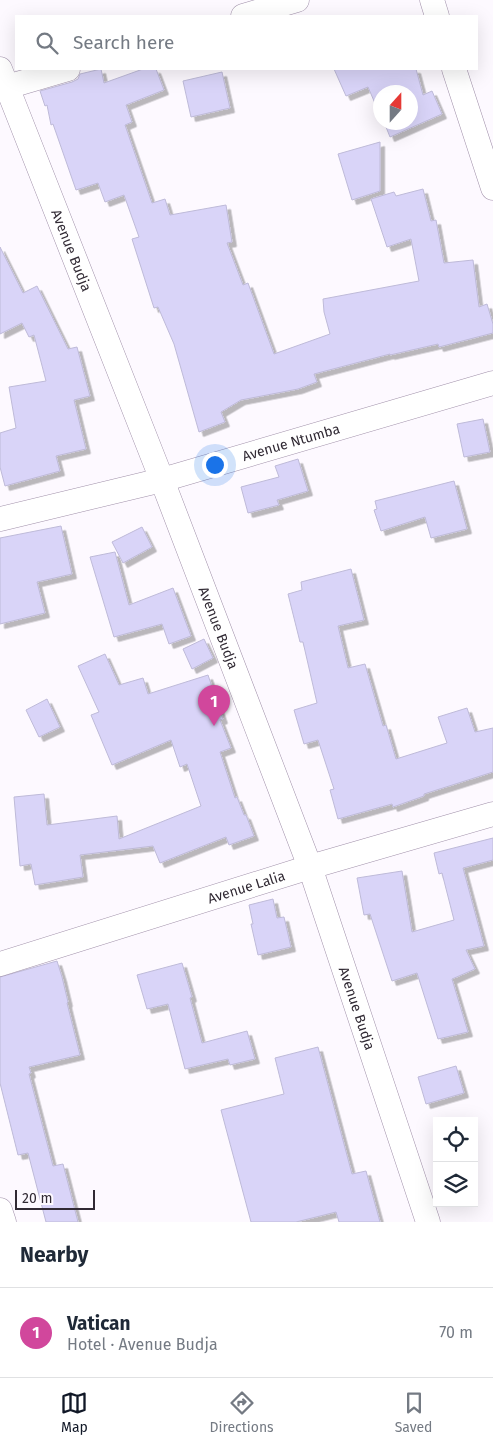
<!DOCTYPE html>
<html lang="en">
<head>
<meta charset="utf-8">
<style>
  body { margin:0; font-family:"Fira Sans",sans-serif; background:#f2f2f3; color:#1f2937 }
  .controls { position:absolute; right:15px; bottom:15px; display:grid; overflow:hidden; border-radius:0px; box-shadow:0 5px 20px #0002 }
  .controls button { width:45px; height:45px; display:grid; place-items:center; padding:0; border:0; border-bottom:1px solid #e0e1e3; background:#fff; color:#1f2937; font:25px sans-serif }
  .compass { position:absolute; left:373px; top:85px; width:45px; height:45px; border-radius:50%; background:#fff; box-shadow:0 5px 20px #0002; rotate:21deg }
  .scale { position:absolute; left:15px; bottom:12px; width:80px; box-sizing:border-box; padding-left:5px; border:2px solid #312a34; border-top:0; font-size:14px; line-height:18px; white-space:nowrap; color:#312a34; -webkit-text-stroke:4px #fdf9ff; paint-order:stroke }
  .you { position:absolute; left:214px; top:464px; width:18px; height:18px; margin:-12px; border:4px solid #fff; border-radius:50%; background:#1a73e8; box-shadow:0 0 0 8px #1a73e833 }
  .badge { display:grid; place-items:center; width:32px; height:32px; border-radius:50%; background:#111827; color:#fff; font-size:16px; font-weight:700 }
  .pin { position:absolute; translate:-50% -41px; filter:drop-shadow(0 1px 2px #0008) }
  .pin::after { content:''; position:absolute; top:26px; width:18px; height:15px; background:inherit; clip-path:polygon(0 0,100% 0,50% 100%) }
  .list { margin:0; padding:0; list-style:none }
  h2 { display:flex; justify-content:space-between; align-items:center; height:65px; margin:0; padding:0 20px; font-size:21px }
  h2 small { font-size:16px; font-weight:400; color:#747a83 }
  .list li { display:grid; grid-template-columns:32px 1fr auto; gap:15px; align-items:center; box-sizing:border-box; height:90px; padding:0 20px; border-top:1px solid #e0e1e3 }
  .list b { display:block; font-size:19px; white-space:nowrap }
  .list p { margin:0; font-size:16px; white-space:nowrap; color:#747a83 }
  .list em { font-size:16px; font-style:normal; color:#747a83 }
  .icon { flex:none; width:28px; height:28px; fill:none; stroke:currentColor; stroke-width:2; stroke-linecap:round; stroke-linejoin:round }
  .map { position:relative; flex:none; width:493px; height:1222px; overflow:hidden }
  .search { position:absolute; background:#fff; box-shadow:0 5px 20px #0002; left:15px; right:15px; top:15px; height:55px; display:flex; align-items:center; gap:12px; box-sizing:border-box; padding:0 18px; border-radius:0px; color:#747a83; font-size:19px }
  .sheet { height:155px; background:#fff }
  nav { display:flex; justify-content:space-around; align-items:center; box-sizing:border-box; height:70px; border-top:1px solid #e0e1e3; background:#fff; font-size:14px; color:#747a83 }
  nav a { display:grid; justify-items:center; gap:2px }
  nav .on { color:#111827 }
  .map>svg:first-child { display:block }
  .building { fill:#d9d4f8; stroke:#bebad8; filter:url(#shadow) }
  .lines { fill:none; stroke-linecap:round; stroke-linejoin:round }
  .minor-casing { stroke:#a191aa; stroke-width:25 }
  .minor { stroke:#fff; stroke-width:24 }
  .labels { text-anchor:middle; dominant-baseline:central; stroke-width:5; stroke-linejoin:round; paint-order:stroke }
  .street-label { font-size:14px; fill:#312a34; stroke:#fdf9ff }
</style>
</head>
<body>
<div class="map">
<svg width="493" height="1222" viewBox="0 0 493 1222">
  <defs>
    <filter id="shadow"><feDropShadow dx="4.5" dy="4.5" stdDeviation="0" flood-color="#0004"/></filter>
  </defs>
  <rect width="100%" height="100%" fill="#fdf9ff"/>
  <!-- building -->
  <g class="building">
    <polygon points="101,69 104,83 143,69 156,69 164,90 126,105 132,122 125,125 152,203 165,199 170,215 226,205 232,242 227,243 243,285 248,283 274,354 330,334 324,312 323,299 419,281 411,239 387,247 371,199 394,192 396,196 423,189 431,221 436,220 444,263 473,260 479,307 487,304 493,324 493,333 439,347 438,344 390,355 390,354 314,374 317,382 298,389 241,400 221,412 225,422 199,432 174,344 158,307 154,308 132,239 139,237 124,195 105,202 98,183 76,190 53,124 51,125 47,105 45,106 40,91 72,82 78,79 80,74"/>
    <polygon points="334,69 416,69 423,95 432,91 442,114 390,137 384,122 410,122 410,92 380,92 380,115 368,87 346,96"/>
    <polygon points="222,72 230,108 191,117 183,81"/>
    <polygon points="380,142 380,191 352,200 338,154"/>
    <polygon points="0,247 23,293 37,286 68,349 77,347 90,396 74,400 86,449 56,456 60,471 5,486 0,467 0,433 16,428 9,387 46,381 34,335 29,337 22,323 0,334"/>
    <polygon points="483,419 490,452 464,457 457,424"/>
    <polygon points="298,459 308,491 277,500 279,505 248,513 241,487 279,477 275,466"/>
    <polygon points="454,481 467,529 431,538 425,517 381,531 374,510 377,509 375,501"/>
    <polygon points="61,526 72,574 37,582 45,613 0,624 0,538"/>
    <polygon points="142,527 152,547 123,563 112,542"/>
    <polygon points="115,552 129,605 173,588 191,636 169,644 162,624 114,637 90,557"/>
    <polygon points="351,569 364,620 338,626 348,668 365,664 383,726 386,725 396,759 447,743 438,717 467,708 475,732 493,728 493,772 424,794 424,796 393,807 392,804 338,819 330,790 334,789 318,740 304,744 294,710 317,703 303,642 300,642 288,594 302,590 301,582"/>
    <polygon points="204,639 213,658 192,669 183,649"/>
    <polygon points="105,654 119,685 143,678 148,694 208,675 223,719 220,720 231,748 220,752 235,798 237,797 244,815 246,815 254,836 229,845 226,837 160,863 153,846 80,855 83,877 35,885 31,864 20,866 14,797 44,794 47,825 117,816 119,839 201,806 187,764 180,767 171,740 112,765 91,715 99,712 78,666"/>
    <polygon points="47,699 60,727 39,737 26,710"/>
    <polygon points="493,838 493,860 463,868 484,946 466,950 475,969 452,979 468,1032 438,1039 417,973 392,981 370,914 364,915 357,878 402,871 412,932 454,920 442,873 439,874 434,853"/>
    <polygon points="273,899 277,918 284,917 291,947 258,955 251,924 253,924 249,905"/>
    <polygon points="57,961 62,977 68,1002 67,1003 80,1055 29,1067 31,1073 29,1074 53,1166 63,1164 78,1222 46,1222 28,1153 18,1155 0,1083 0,977"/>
    <polygon points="182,963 192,997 190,998 202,1043 247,1031 255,1059 230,1065 228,1059 185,1069 168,1004 147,1009 137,975"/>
    <polygon points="318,1047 352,1174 366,1171 380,1222 339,1222 336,1212 296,1222 251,1222 221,1110 284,1094 275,1058"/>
    <polygon points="456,1066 464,1093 426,1104 418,1077"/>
  </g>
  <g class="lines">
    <!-- minor casing -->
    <g class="minor-casing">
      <g id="minor">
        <polyline points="432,0 437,16"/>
        <polyline points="243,16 297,0"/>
        <path id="s1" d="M0 69 162 480 310 867 428 1222"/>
        <polyline points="454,69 493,188"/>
        <polyline points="0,89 68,69"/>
        <path id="s2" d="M0 519 162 480 493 383"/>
        <path id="s3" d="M0 964 310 867 493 814"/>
        <polyline points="0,1210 4,1222"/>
      </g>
    </g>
    <!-- minor -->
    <use href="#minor" class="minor"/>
  </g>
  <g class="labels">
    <!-- street labels -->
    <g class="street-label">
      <text stroke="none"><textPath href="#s1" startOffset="195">Avenue Budja</textPath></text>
      <text stroke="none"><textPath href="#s2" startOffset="301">Avenue Ntumba</textPath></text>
      <text stroke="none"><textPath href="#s1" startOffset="600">Avenue Budja</textPath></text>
      <text stroke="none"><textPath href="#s3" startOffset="258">Avenue Lalia</textPath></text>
      <text stroke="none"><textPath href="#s1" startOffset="1005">Avenue Budja</textPath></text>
    </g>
  </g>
</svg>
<div class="controls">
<button><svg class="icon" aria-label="locate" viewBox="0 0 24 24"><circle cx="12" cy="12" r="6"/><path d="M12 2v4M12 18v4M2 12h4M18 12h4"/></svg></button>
<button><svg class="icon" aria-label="layers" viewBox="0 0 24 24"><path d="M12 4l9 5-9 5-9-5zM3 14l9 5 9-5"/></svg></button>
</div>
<svg class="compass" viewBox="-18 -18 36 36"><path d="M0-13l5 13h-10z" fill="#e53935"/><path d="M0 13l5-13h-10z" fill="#747a83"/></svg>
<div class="scale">20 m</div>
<div class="you"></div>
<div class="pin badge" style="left:214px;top:726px;background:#d1479c">1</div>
<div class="search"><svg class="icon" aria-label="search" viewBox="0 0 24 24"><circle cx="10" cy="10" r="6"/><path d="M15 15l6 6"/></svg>Search here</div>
</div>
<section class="sheet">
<h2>Nearby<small></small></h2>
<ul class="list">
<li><span class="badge" style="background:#d1479c">1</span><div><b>Vatican</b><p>Hotel · Avenue Budja</p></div><em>70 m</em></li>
</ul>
</section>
<nav>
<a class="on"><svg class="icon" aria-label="map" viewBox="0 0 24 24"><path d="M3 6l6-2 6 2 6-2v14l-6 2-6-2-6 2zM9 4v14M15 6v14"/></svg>Map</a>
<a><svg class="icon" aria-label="directions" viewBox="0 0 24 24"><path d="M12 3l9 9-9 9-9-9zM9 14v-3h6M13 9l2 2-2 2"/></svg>Directions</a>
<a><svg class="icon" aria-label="saved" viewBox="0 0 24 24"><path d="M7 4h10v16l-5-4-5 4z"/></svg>Saved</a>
</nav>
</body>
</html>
